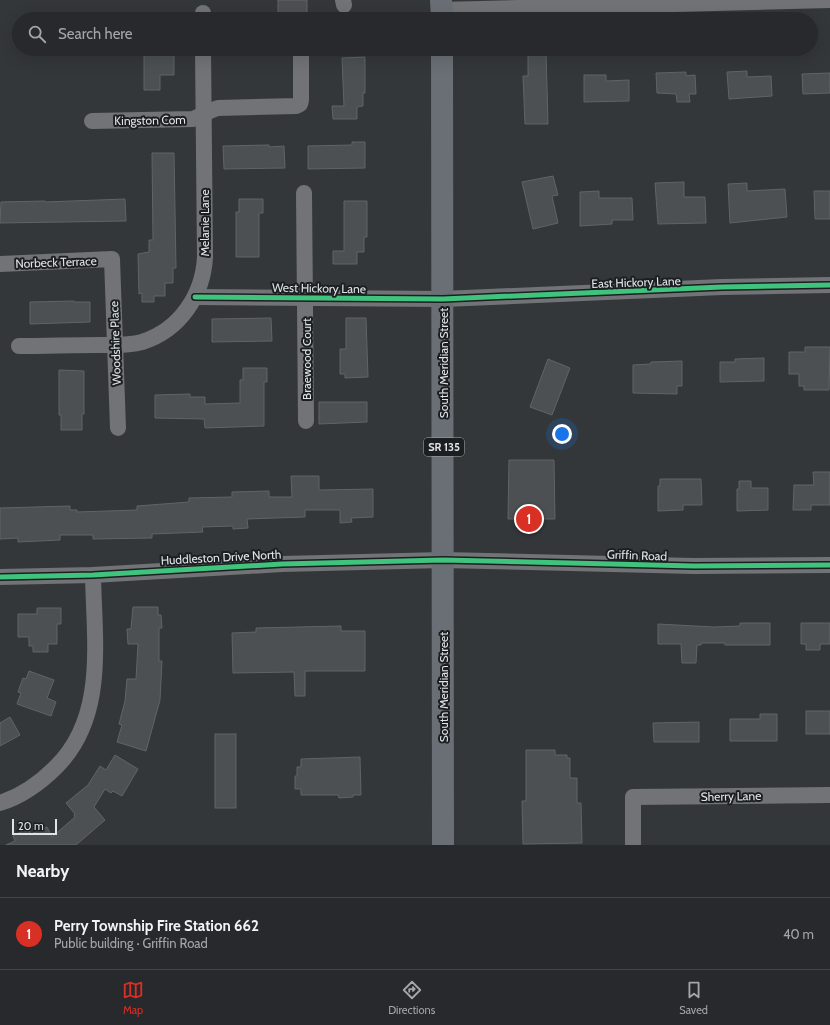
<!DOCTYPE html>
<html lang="en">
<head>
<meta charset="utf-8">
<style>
  body { margin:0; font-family:Cabin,sans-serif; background:#333538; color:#f1f3f6 }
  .scale { position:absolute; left:12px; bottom:10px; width:45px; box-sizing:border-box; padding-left:4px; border:2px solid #e0e4e8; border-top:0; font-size:11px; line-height:14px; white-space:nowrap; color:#e0e4e8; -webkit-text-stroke:3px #1c1f21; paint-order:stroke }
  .you { position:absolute; left:562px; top:434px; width:14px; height:14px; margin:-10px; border:3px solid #fff; border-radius:50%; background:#1a73e8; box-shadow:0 0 0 6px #1a73e833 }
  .badge { display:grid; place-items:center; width:26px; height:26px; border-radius:50%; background:#d93025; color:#fff; font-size:13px; font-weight:700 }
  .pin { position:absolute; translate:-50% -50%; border:2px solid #fff; box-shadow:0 1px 4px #0006 }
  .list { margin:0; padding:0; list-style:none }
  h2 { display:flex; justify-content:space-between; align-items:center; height:52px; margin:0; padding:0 16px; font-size:17px }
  h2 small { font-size:13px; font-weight:400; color:#a4a6a9 }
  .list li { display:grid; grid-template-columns:26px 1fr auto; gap:12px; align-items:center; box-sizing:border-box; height:72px; padding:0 16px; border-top:1px solid #434548 }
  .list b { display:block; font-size:15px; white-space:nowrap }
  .list p { margin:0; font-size:13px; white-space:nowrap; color:#a4a6a9 }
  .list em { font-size:13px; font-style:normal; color:#a4a6a9 }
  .icon { flex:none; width:22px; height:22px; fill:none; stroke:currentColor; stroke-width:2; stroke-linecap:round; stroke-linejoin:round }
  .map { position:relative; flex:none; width:830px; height:845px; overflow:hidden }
  .search { position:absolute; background:#27292c; box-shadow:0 4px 16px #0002; left:12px; right:12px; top:12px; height:44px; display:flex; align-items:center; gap:10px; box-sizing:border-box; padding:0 14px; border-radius:22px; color:#a4a6a9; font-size:15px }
  .sheet { height:124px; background:#27292c }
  nav { display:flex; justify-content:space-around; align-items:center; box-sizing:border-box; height:56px; border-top:1px solid #434548; background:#27292c; font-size:11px; color:#a4a6a9 }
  nav a { display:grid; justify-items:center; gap:2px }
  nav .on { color:#d93025 }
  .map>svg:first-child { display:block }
  .building { fill:#4c5052; stroke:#616467 }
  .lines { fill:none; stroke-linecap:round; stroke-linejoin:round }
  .street { stroke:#717376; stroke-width:16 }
  .primary { stroke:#696f74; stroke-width:22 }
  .cycleway-casing { stroke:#1c1f21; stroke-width:8 }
  .cycleway { stroke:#40c37c; stroke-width:5 }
  .labels { text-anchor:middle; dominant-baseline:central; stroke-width:4; stroke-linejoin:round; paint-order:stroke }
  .shield { fill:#1c1f21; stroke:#a5a9ac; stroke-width:1 }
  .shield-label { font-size:11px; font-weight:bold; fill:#e0e4e8 }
  .street-label { font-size:12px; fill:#e0e4e8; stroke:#1c1f21 }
</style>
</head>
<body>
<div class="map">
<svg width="830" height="845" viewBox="0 0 830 845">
  <rect width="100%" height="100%" fill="#34373a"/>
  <!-- building -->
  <g class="building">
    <rect x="278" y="0" width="29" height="18"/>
    <polygon points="144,49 174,49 174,75 160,75 160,90 144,90"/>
    <polygon points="546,51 548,124 525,124 523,76 528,76 528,52"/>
    <polygon points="365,57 365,93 363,93 363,106 357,107 357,119 333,119 332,106 344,106 342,58"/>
    <polygon points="747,71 747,77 771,76 772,96 729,99 727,72"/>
    <polygon points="686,72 686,76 695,75 696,94 689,94 690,102 677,102 676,94 657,93 656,73"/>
    <polygon points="830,73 830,93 803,94 802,74"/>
    <polygon points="584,75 606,75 606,81 629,80 629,101 584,102"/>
    <polygon points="352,142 365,142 365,168 308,169 308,146 352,145"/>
    <polygon points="269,145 269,147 284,146 285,168 224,169 223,146"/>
    <polygon points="152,153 174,153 176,268 173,268 173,283 165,283 165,296 154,296 154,302 142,302 142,293 139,294 138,254 149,252 149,240 153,240"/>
    <polygon points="553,176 558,195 552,196 558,223 533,229 522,182"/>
    <polygon points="684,182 684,197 705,197 706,223 658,224 655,183"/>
    <polygon points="747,183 747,191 785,189 787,217 730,223 728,184"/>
    <polygon points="599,191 599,198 632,198 633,220 612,220 612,224 580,226 580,192"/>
    <polygon points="814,191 830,191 830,219 815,219"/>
    <polygon points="125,199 126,221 0,223 1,202 45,201 45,202"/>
    <polygon points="239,199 263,199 263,213 259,213 259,257 236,257 236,212 239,212"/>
    <polygon points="344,201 367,201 367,237 364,237 364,252 357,252 357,264 333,264 333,251 344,251"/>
    <polygon points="74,301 74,302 90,302 90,322 30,324 30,302"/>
    <polygon points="271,318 272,341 212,342 212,319"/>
    <polygon points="346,318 366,318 368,377 345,378 345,374 340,374 340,349 346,349"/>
    <polygon points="805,347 830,347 829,390 804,390 804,386 799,386 799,374 789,374 789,352 805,352"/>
    <polygon points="764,358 764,381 720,382 720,362 735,362 735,359"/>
    <polygon points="548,359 570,368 552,415 530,407"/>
    <polygon points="682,361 682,386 677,386 677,394 633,393 633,365 651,364 651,362"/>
    <polygon points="243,368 267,368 267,382 264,382 264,426 205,428 204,419 155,418 155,395 190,394 190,397 205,397 205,404 240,403 240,380 243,380"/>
    <polygon points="59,370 84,371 84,414 82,414 82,430 61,430 61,415 59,415"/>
    <polygon points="319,402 367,402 367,422 319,424"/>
    <polygon points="509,460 554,460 555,519 508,519"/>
    <polygon points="813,472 830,472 830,505 811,505 811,510 793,510 794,485 814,485"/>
    <polygon points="291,476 319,476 319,490 373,489 373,517 351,518 352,522 340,523 340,510 305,510 305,517 247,519 248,528 233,529 233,526 202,527 203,532 152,534 152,538 93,539 93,535 60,535 60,540 18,542 18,538 0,539 0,508 70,506 70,510 77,510 77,512 137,510 137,506 189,502 189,498 232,497 232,492 269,491 269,497 292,497"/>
    <polygon points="660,479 701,479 702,505 683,505 683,510 658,511 658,486 660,486"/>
    <polygon points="739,481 751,481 751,488 768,488 768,510 737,511 737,489 739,489"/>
    <polygon points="133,607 158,607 158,615 161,615 162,628 159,628 159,661 162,661 160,700 146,751 117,742 122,725 119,724 125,701 127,679 136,679 138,644 128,644 127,629 131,629"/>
    <polygon points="37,608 61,608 61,624 57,624 57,644 48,644 48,652 33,652 33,646 29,646 29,637 18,637 18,614 37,614"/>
    <polygon points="740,623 770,623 770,645 725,645 725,643 701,643 701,645 697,645 696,663 682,663 681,644 658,644 658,624 714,627 740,626"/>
    <polygon points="801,623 830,623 830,644 820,644 820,650 806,650 806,644 801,644"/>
    <polygon points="341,626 341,631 365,631 365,671 305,671 305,696 295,696 294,672 233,673 232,633 256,632 256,628"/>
    <polygon points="29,671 54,680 47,698 56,702 51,716 17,704 21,693 18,692 23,678 26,679"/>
    <rect x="806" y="711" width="24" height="23"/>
    <polygon points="760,714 777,714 777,741 730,741 730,719 760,719"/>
    <polygon points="10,717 20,735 0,746 0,723"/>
    <polygon points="699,722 699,742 654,742 653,723"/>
    <rect x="215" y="734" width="21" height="74"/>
    <polygon points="526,750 555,750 555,755 567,755 567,758 570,758 570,778 577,778 577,803 581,803 582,843 523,844 522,801 526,801"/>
    <polygon points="115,755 138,769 122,796 113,791 111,793 105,789 94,807 105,820 76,845 6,845 15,841 13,836 28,828 31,834 47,827 52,837 75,817 74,815 75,814 66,803 88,785 100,766 106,770"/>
    <polygon points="360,757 361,795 353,795 353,797 339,798 338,795 301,795 301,789 295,789 295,776 297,776 297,767 301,767 301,759"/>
  </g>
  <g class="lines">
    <!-- street -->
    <g class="street">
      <polyline points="343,0 344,5"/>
      <polyline points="441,10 830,0"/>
      <polyline points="203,13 203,19"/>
      <path d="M92 121 193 119C202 115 209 111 218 108L296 106 300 104 301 100V51"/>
      <polyline points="304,193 306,421"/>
      <polyline points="0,264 112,259 118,428"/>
      <polyline points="195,297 443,299 722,287 830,285"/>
      <path d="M19 346C46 346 72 345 99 345 113 345 128 346 142 342 180 330 203 295 205 257L203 49"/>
      <polyline points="0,577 93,575 282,564 443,560 694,566 830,565"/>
      <path d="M0 803C22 796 40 783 56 767 107 717 94 640 93 575"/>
      <polyline points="633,845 633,797 830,795"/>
    </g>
    <!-- primary -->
    <g class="primary">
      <polyline points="441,0 442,19"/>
      <polyline points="442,49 443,845"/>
    </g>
    <!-- cycleway casing -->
    <g class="cycleway-casing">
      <g id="cycleway">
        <polyline points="195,297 443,299 722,287 830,285"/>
        <polyline points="0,577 93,575 282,564 443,560 694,566 830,565"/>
      </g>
    </g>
    <!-- cycleway -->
    <use href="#cycleway" class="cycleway"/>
  </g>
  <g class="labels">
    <!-- shield labels -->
    <rect class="shield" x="424" y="438" width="40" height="18" rx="3"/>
    <g class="shield-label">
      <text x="444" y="447">SR 135</text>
    </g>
    <!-- street labels -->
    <g class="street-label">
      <text transform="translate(150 120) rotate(-1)">Kingston Com</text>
      <text transform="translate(204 223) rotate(-90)">Melanie Lane</text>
      <text transform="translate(56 262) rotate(-2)">Norbeck Terrace</text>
      <text transform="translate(636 282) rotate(-2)">East Hickory Lane</text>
      <text transform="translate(319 288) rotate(1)">West Hickory Lane</text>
      <text transform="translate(115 343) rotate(-92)">Woodshire Place</text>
      <text transform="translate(306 359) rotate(-90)">Braewood Court</text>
      <text transform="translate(443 363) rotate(-90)">South Meridian Street</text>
      <text transform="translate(637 555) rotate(2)">Griffin Road</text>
      <text transform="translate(221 557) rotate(-3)">Huddleston Drive North</text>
      <text transform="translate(443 687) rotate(-90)">South Meridian Street</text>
      <text transform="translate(731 796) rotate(-1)">Sherry Lane</text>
    </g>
  </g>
</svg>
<div class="scale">20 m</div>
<div class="you"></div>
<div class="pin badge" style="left:529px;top:519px">1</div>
<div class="search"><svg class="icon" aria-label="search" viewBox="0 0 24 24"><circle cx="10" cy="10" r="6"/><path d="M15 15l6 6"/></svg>Search here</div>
</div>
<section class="sheet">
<h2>Nearby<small></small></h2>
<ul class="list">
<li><span class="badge">1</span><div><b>Perry Township Fire Station 662</b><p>Public building · Griffin Road</p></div><em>40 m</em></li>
</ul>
</section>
<nav>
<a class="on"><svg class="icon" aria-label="map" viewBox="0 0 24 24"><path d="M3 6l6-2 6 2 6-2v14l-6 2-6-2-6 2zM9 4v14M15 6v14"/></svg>Map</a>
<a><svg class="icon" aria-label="directions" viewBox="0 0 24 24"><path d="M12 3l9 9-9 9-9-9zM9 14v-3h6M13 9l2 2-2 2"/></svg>Directions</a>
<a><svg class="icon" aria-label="saved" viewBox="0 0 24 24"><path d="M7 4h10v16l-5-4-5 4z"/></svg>Saved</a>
</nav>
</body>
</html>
